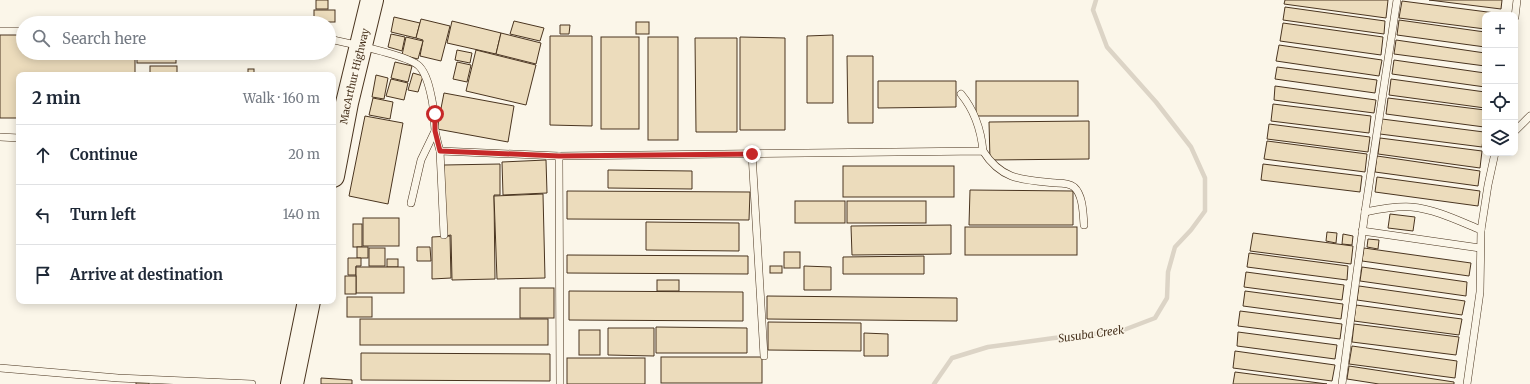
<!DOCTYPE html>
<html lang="en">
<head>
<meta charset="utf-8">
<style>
  body { margin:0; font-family:Merriweather,serif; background:#f2f2f3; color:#1f2937 }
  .controls { position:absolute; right:12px; top:12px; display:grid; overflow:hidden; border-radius:8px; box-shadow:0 2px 10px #0003 }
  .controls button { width:36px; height:36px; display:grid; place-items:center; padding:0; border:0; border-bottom:1px solid #e0e1e3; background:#fff; color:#1f2937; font:20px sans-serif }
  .stop { position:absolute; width:12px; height:12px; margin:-9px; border:3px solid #c62828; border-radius:50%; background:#fff }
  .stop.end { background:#c62828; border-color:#fff; box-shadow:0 1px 4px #0008 }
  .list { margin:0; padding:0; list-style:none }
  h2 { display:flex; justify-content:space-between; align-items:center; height:52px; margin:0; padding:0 16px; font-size:17px }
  h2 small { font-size:13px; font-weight:400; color:#747a83 }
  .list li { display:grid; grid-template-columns:26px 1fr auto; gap:12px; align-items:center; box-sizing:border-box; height:60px; padding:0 16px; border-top:1px solid #e0e1e3 }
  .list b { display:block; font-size:15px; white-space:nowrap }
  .list em { font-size:13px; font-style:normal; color:#747a83 }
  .icon { flex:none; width:22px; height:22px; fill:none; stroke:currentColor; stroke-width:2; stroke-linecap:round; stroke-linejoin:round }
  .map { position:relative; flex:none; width:1530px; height:384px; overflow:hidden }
  .search { position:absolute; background:#fff; box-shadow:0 2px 10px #0003; left:16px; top:16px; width:320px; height:44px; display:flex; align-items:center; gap:10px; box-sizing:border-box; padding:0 14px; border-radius:22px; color:#747a83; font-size:15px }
  .panel { position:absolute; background:#fff; box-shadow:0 2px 10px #0003; left:16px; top:72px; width:320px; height:232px; border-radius:8px }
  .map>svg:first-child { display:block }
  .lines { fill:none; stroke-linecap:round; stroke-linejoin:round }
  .stream { stroke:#dcd4c6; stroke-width:4.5 }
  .building { fill:#ecdcbc; stroke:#4a3520 }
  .service-casing { stroke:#4a3520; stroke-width:8 }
  .trunk-casing { stroke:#4a3520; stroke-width:24 }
  .service { stroke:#fbf6e9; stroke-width:7 }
  .trunk { stroke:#fbf6e9; stroke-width:22 }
  .route { stroke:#c62828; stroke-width:5 }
  .labels { text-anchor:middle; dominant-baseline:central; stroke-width:3; stroke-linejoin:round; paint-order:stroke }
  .street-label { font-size:10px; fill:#4a3520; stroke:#fbf6e9 }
  .water-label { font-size:11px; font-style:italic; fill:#4a3520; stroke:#fbf6e9 }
</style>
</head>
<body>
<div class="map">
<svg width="1530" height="384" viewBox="0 0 1530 384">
  <rect width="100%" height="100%" fill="#fbf6e9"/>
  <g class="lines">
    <!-- stream -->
    <polyline class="stream" points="934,384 952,358 988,347 1054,338 1121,331 1155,318 1167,298 1168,272 1175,247 1191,230 1205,211 1205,178 1191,147 1156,102 1107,47 1093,10 1096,0"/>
  </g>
  <!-- building -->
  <g class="building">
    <rect x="316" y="0" width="12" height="9"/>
    <polygon points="1285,0 1388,0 1386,18 1284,4"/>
    <polygon points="1429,0 1502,0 1501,9"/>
    <polygon points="1402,1 1503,14 1502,15 1485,15 1485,29 1399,18"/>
    <polygon points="1285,7 1385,21 1384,34 1283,20"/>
    <rect x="314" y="10" width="21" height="12"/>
    <polygon points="394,17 420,23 416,38 391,32"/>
    <polygon points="421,19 450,26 441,61 420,56 423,40 416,38"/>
    <polygon points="1399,20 1485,32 1485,47 1397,35"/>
    <polygon points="452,21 501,33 496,54 447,43"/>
    <polygon points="514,21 544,28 540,41 510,34"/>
    <rect x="636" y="22" width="13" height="12"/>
    <polygon points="1283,23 1383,37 1381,55 1280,41"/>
    <polygon points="560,25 570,25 569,34 560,34"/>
    <polygon points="501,33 541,43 536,64 496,54"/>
    <polygon points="391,34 405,37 402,51 388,47"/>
    <polygon points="0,35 23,35 23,53 135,53 135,75 19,75 19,118 0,118"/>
    <polygon points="833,35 833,103 807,103 807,36"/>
    <polygon points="550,36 592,36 592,126 550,125"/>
    <polygon points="406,37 423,41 418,59 402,55"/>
    <rect x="601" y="37" width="38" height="92"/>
    <rect x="648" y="37" width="30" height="103"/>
    <polygon points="740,37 785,38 785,130 740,130"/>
    <polygon points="695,38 737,38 737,132 696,132"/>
    <polygon points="1396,40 1485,53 1485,66 1394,54"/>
    <polygon points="1279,45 1382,60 1379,76 1276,61"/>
    <polygon points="457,50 472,53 470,63 455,60"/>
    <polygon points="476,50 536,65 526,105 466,91"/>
    <rect x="137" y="53" width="39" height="10"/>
    <polygon points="847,56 873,56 873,123 848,123"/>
    <polygon points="1394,60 1485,73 1485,87 1392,74"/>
    <polygon points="395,62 412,66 408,82 391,78"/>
    <polygon points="457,62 471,65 467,82 453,79"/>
    <rect x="150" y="66" width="27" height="9"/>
    <polygon points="1277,67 1377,80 1375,93 1275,79"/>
    <rect x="248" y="69" width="6" height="6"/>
    <rect x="136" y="73" width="12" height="2"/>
    <polygon points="413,73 423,76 418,92 408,90"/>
    <polygon points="376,75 388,78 384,99 372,97"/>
    <polygon points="391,79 408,83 404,100 386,96"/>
    <polygon points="1391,79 1485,92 1485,108 1389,95"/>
    <polygon points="878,81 956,81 956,107 878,108"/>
    <rect x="976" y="81" width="102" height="35"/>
    <polygon points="1275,86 1376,100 1374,113 1274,100"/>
    <polygon points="444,93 514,106 508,142 437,129"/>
    <polygon points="373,98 393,102 390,119 369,115"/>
    <polygon points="1388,98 1485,110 1484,127 1386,114"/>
    <polygon points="1273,104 1371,116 1369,133 1271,121"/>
    <polygon points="365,116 403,123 388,204 349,196"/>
    <polygon points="1382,119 1484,132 1482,147 1380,134"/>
    <polygon points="1089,121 1089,159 990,160 989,122"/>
    <polygon points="1269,124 1370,137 1368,152 1267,139"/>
    <polygon points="1380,138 1482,151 1480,168 1378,154"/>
    <polygon points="1267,141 1367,154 1365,172 1264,159"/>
    <polygon points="1377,156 1480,171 1478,186 1375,172"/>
    <polygon points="546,160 547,193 503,195 502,162"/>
    <polygon points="500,164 500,195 494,195 495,279 452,280 451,235 445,236 444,165"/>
    <polygon points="1263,164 1362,176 1360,192 1261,180"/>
    <rect x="843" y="166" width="111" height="31"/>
    <polygon points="608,170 692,171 692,189 608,188"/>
    <polygon points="1377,177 1480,191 1478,206 1375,192"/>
    <polygon points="970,190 1073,191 1073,225 969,225"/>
    <polygon points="567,191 750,192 749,220 567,219"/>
    <polygon points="543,194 545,278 497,279 494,196"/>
    <rect x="795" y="201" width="50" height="22"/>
    <rect x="847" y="201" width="79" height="22"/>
    <polygon points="1390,214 1415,217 1413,231 1388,228"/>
    <rect x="363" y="218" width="36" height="28"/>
    <polygon points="646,222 739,223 739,251 646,250"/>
    <rect x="353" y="224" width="9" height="23"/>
    <polygon points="951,225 951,254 852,255 851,226"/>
    <rect x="965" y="227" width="112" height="28"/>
    <polygon points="1327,232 1337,233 1336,243 1326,241"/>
    <polygon points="1253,233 1353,246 1351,264 1250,251"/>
    <polygon points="1343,234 1353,236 1352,245 1342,244"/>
    <polygon points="450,236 451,278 432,279 432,237"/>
    <polygon points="1368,239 1379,240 1378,249 1367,247"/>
    <rect x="357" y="247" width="11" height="11"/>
    <polygon points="417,247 430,247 431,261 417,261"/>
    <rect x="369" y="248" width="16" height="18"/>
    <polygon points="1364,248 1471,263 1469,276 1362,261"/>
    <rect x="784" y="252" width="16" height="16"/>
    <polygon points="1249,253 1348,266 1347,280 1247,267"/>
    <polygon points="567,255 748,256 748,274 567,273"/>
    <polygon points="924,256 924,274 843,274 843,257"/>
    <polygon points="348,258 361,258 361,266 356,266 356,275 348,275"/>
    <rect x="387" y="259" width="11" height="8"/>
    <rect x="770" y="266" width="12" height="7"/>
    <polygon points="804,266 831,267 831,290 804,290"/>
    <rect x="356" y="267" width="48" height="26"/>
    <polygon points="1362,267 1467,282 1466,296 1360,281"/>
    <polygon points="1246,272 1344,285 1342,300 1244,287"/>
    <rect x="345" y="276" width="11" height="18"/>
    <rect x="657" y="280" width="22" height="11"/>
    <polygon points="1359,286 1465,301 1462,315 1357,300"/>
    <rect x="520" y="288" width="34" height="30"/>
    <polygon points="569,291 743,292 743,321 569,320"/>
    <polygon points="1245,291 1343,304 1341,319 1243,306"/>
    <polygon points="767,296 957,298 957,321 767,319"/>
    <rect x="347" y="297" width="25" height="20"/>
    <polygon points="1356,305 1462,319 1459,335 1354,321"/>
    <polygon points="1240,311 1342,324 1340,339 1238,326"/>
    <rect x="360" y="319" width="188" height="26"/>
    <polygon points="768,322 861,323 861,351 768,350"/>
    <polygon points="1354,324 1459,337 1456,355 1352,342"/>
    <polygon points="656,327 747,328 747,353 656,353"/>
    <polygon points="608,328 654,328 654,356 608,355"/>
    <rect x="579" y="330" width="21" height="25"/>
    <polygon points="1238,332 1337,345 1335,359 1237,346"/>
    <polygon points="864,333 888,334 888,356 864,356"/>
    <polygon points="1352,346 1457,361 1455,378 1349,364"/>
    <polygon points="1235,351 1335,365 1332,381 1233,368"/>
    <polygon points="361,353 550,354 550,381 361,380"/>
    <rect x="661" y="357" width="101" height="26"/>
    <rect x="567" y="358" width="78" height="26"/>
    <polygon points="1349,366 1454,382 1454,384 1379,384 1347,379"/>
    <polygon points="1235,372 1327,384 1233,384"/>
    <polygon points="321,378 352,380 352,384 321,384"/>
    <rect x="136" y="382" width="13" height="2"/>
  </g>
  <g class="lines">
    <!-- service casing -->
    <g class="service-casing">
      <g id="service">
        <polyline points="1515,17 1517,0"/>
        <polyline points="0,31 23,31"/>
        <path d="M329 39C347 43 408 55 419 66 427 74 430 90 432 100 434 110 434 120 435 130 436 137 438 144 440 151L559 156"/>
        <path d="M961 94C975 111 981 130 983 151"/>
        <polyline points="1515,131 1530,116"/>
        <polyline points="0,137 19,138"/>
        <polyline points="440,151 444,235"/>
        <polyline points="752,154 764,356"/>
        <polyline points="411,203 421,160 435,131"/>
        <path d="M1365 212C1380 209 1396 206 1411 207 1435 209 1459 221 1481 230"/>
        <polyline points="1362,231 1480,248"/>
        <polyline points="0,368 118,378 252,384"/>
        <path d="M560 384 559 156 983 151C1002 181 1024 180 1056 183 1061 183 1069 183 1074 187 1083 195 1083 213 1084 225"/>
        <polyline points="1342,384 1365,212 1397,0"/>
        <polyline points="1467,384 1480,292 1481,230 1488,185 1495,153"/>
      </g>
    </g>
    <!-- trunk casing -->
    <g class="trunk-casing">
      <g id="trunk">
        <path id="s1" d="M333 176 347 103 372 0"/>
        <polyline points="292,384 309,301"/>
      </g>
    </g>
    <!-- service -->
    <use href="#service" class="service"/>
    <!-- trunk -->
    <use href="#trunk" class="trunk"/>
  </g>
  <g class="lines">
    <!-- route -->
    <polyline class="route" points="435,114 435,131 440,151 559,156 752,154"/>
  </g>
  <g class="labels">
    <!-- street labels -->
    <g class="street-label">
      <text stroke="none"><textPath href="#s1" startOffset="102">MacArthur Highway</textPath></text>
    </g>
    <!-- water labels -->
    <g class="water-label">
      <text transform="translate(1091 334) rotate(-8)">Susuba Creek</text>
    </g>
  </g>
</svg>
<div class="controls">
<button>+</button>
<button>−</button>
<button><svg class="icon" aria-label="locate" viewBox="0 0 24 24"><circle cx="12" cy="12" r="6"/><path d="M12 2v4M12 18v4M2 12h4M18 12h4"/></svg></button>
<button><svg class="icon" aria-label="layers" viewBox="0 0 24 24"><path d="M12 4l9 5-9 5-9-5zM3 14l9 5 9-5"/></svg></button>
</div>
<div class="stop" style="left:435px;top:114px"></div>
<div class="stop end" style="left:752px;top:154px"></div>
<div class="search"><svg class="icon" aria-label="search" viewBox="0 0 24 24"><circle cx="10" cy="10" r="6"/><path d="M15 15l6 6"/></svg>Search here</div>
<section class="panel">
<h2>2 min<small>Walk · 160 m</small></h2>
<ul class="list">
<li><svg class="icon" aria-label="ahead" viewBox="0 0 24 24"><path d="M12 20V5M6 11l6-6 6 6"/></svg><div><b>Continue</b></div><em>20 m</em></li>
<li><svg class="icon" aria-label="left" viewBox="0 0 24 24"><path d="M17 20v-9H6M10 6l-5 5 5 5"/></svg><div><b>Turn left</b></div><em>140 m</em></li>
<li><svg class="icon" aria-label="arrive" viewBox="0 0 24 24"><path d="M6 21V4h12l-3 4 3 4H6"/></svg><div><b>Arrive at destination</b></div></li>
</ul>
</section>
</div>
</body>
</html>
